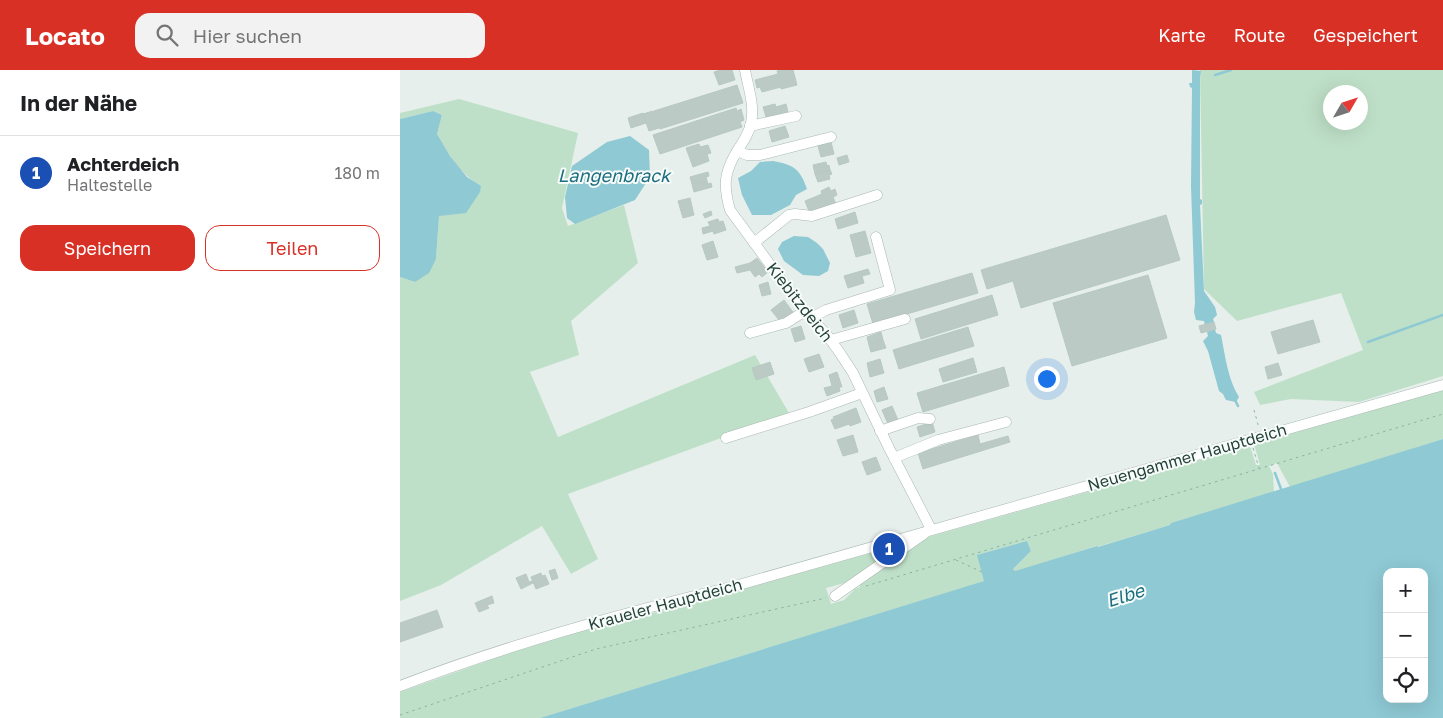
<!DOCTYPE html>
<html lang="de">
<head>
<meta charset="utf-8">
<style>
  body { margin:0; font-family:"Golos Text",sans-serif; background:#f2f2f2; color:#202124 }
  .controls { position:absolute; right:15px; bottom:15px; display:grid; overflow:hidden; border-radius:10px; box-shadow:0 5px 20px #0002 }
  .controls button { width:45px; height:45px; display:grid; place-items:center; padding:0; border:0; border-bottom:1px solid #e0e0e0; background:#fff; color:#202124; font:25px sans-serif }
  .compass { position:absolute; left:923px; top:15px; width:45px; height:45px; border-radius:50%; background:#fff; box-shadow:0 5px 20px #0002; rotate:51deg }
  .you { position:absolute; left:646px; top:308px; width:18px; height:18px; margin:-12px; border:4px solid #fff; border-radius:50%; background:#1a73e8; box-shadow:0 0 0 8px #1a73e833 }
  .badge { display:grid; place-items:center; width:32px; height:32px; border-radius:50%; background:#d93025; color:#fff; font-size:16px; font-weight:700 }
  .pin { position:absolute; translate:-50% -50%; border:2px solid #fff; box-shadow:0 1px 5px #0006 }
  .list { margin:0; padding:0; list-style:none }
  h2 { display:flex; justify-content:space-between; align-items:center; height:65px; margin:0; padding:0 20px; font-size:21px }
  h2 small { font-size:16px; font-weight:400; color:#757577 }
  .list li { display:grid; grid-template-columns:32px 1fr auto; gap:15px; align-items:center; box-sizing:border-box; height:75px; padding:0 20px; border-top:1px solid #e0e0e0 }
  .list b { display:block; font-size:19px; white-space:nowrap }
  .list p { margin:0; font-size:16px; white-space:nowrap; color:#757577 }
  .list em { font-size:16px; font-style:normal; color:#757577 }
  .actions { display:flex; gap:10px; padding:15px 20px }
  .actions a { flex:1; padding:11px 0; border:1px solid #d93025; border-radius:15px; text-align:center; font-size:18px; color:#d93025 }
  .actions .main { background:#d93025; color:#fff }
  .icon { flex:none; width:28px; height:28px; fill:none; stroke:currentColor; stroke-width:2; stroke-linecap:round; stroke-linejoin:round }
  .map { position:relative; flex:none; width:1043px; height:648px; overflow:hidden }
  header { display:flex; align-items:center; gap:30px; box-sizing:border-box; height:70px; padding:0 25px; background:#d93025; color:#fff }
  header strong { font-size:24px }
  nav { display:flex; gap:28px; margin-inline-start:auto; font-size:18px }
  .search { width:350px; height:45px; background:#f2f2f2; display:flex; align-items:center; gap:12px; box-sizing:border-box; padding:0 18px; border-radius:15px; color:#757577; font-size:19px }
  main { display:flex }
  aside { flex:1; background:#fff }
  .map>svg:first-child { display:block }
  .green { fill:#bfe0c8; fill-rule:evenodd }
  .water { fill:#8ec9d4; fill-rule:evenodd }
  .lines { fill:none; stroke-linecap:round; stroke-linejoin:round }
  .stream { stroke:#8ec9d4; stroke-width:2.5 }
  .building { fill:#bbcac4; stroke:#b8c9c2 }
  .minor-casing { stroke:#a8b8b2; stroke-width:11 }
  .path { stroke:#86b3a5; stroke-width:1; stroke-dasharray:2.5 4; stroke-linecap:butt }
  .minor { stroke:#fff; stroke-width:10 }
  .labels { text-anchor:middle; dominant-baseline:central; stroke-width:4; stroke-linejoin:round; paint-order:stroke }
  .street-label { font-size:16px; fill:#24423a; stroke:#f7fbf9 }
  .water-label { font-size:18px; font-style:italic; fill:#1c6f80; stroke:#f7fbf9 }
</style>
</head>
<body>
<header>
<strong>Locato</strong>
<div class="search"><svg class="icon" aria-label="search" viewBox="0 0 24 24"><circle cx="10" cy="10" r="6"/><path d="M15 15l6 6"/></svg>Hier suchen</div>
<nav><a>Karte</a><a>Route</a><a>Gespeichert</a></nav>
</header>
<main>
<aside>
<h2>In der Nähe<small></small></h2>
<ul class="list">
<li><span class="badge" style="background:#1a4fb4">1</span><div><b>Achterdeich</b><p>Haltestelle</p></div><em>180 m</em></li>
</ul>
<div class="actions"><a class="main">Speichern</a><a>Teilen</a></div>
</aside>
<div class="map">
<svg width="1043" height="648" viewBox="0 0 1043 648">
  <rect width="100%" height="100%" fill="#e6efeb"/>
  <!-- green -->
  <g class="green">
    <path d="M800 0H1043V306L959 332 891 329 860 335 854 322 963 280 941 223 837 251 804 219ZM931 22H961V52H931Z"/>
    <path d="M59 29 178 63 162 138 168 156 224 135 238 193 171 251 179 285 130 302 158 367 355 285 389 343 168 424 198 489 171 504 142 456 41 515 0 531V207L15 212 36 189 39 146 81 117C59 101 50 87 37 64L42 45 33 41 0 49V43Z"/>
    <polygon points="1043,320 1043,369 890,417 877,393 869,396 873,404 874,422 771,453 770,455 697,477 696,476 615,502 613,499 631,481 627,471 578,485 585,511 140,648 0,648 0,622 104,585 202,555 290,534 510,472 448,512 426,518 431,534 444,530 455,519 460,517 460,514 451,517 528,467 850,376 856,395 860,395 854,374"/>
  </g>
  <!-- water -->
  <g class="water">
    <polygon points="792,0 801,1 800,7 800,129 802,130 802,134 800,135 804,221 815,237 817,245 813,249 814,252 805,255 804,251 796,250 794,242 795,233 791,116 792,18 790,17 789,13 792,13"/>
    <polygon points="33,41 42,45 37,64 50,86 67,107 81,116 80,122 66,143 39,146 36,189 29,203 15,212 0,207 0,49"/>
    <polygon points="230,66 249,80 250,107 235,130 175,154 167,148 165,127 172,96 207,72"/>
    <path d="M373 91C394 95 400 99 407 119L396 125 390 135 371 145H352L342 125 338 108 351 101 360 92Z"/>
    <polygon points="394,166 408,167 417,173 423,179 430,193 428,201 419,206 403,205 384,191 378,179 382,172"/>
    <path d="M815 259 816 263 821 265C825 285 828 310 839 327L836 332 826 330 823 324 819 321 808 281 803 271 808 266 807 262Z"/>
    <path d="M1043 369V648H140L584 511 577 485 627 471 631 481 613 499 615 501 697 476 698 477 770 455 771 453ZM987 502H1024V629H987Z"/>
  </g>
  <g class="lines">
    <!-- stream -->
    <g class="stream">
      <polyline points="815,5 831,0"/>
      <polyline points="968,272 1043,245"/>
      <polyline points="835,330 838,336"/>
      <polyline points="875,403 881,419"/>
    </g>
  </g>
  <!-- building -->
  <g class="building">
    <polygon points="320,0 332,0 335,10 319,15 314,2"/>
    <polygon points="381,0 393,0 397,15 381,19 381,17 362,22 360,17 357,18 355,10 378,4 377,1"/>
    <polygon points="337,15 343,33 260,59 254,41"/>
    <polygon points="375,34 376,37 386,34 388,42 378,44 378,46 367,50 363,37"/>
    <polygon points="336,38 337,41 341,39 344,50 340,52 342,57 260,84 253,65"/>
    <polygon points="253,41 259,58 249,61 243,44"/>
    <polygon points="243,43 246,53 231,58 228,48"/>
    <polygon points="385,56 389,67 372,72 369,61"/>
    <polygon points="431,72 434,84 421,87 418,76"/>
    <polygon points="299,74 300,77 308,75 311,83 307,84 309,91 293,97 286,78"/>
    <polygon points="447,85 449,92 439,95 437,88"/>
    <polygon points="426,92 427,96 429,95 430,100 415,104 413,95"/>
    <polygon points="430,100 432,104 429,105 430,109 418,112 415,104"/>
    <polygon points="308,102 309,106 306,107 307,111 292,114 290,107"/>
    <polygon points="307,111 308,114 311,113 312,117 294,122 292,114"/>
    <polygon points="429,117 431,121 435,119 437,125 433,127 436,134 410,144 405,131 422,124 421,121"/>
    <polygon points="290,128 294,145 283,148 278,131"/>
    <polygon points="311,141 312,145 305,148 303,144"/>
    <polygon points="455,142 458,153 438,159 435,149"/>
    <polygon points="766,145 780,190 621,238 613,211 587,219 581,200"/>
    <polygon points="318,149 319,152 323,151 326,160 314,164 313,161 303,164 302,158 310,156 308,152"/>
    <polygon points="465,161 471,183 456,187 450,165"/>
    <polygon points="313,171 318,187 307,190 302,175"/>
    <polygon points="357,188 368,202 362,207 359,204 355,207 350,200 337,203 335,197 350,193"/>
    <polygon points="468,199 470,204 462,206 464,213 448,218 444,206"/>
    <polygon points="572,203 578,223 473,254 467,234"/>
    <polygon points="748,205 767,268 672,296 653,233"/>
    <polygon points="368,212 371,224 362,226 359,215"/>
    <polygon points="592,225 598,245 521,269 515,249"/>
    <polygon points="384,230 395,245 387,250 384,247 379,250 371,240"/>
    <polygon points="454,240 458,253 443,258 439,245"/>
    <polygon points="913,250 920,272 878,284 871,262"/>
    <polygon points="814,252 816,259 801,263 799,256"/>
    <polygon points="401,256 405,269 395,272 391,259"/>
    <polygon points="568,257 574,276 499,299 493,280"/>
    <polygon points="481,262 483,270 469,275 467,267"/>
    <polygon points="483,270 486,278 471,282 469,275"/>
    <polygon points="419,284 424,297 409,302 404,289"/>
    <polygon points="573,288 577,302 543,312 539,299"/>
    <polygon points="480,289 484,303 470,307 467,293"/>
    <polygon points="370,292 374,304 356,310 352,298"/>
    <polygon points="878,293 882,305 868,309 865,297"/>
    <polygon points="604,297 609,316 523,342 517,323"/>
    <polygon points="437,302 442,317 439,317 440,321 427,326 424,318 432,316 429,305"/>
    <polygon points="484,317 488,329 477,332 474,321"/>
    <polygon points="492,336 498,350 488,354 482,340"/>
    <polygon points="456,338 461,352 450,356 449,354 435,359 431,350 434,349 433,347"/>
    <polygon points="532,352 535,362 520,367 517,357"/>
    <polygon points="453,365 458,382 443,386 437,370"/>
    <polygon points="578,365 580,374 608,366 610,372 523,399 518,383"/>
    <polygon points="476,387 481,400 467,405 462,392"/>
    <polygon points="155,499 158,508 152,510 149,501"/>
    <polygon points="141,503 142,506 145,505 149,514 136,519 131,507"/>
    <polygon points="126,504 129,512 132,511 133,513 121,519 116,508"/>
    <polygon points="92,526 94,533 87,535 89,538 79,542 75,533"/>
    <polygon points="37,540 43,557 0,572 0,553"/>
  </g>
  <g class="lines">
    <!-- minor casing -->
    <g class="minor-casing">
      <g id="minor">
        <path d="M345 0C348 17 355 36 351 53 349 64 343 72 337 81 324 103 323 115 330 140L402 238 427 265 440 283 453 303 489 378 531 459"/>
        <polyline points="350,56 396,46"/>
        <polyline points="337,81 347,85 360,85 431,67"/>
        <polyline points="354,173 389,145 395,144 412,146 477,125"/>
        <polyline points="411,248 426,240 490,220 476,167"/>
        <polyline points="350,263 386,253 405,241"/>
        <polyline points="431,270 505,249"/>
        <polyline points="480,361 518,348 530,349"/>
        <polyline points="326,368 409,342 462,323"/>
        <polyline points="494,388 538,370 606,352"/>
        <polyline points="435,526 524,464"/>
        <path d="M0 616C109 574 222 543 335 516L1043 315"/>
      </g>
    </g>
    <!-- path -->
    <g class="path">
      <polyline points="854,340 859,358"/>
      <polyline points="853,378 859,398"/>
      <polyline points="556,490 582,502"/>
      <polyline points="466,516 1043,344"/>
      <polyline points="0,645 196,579 426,528"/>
    </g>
    <!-- minor -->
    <use href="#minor" class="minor"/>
  </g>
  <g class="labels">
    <!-- street labels -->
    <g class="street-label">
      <text transform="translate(400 232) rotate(52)">Kiebitzdeich</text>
      <text transform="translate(787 387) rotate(-16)">Neuengammer Hauptdeich</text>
      <text transform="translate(265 534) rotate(-15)">Kraueler Hauptdeich</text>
    </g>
    <!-- water labels -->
    <g class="water-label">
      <text x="214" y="105">Langenbrack</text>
      <text transform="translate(725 525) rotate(-18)">Elbe</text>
    </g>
  </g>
</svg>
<div class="controls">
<button>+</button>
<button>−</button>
<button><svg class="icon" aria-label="locate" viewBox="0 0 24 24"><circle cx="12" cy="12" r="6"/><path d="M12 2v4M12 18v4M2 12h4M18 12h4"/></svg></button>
</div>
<svg class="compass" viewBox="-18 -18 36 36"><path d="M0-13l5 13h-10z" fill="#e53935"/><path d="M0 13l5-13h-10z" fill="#757577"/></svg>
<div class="you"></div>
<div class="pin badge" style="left:489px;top:479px;background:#1a4fb4">1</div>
</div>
</main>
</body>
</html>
